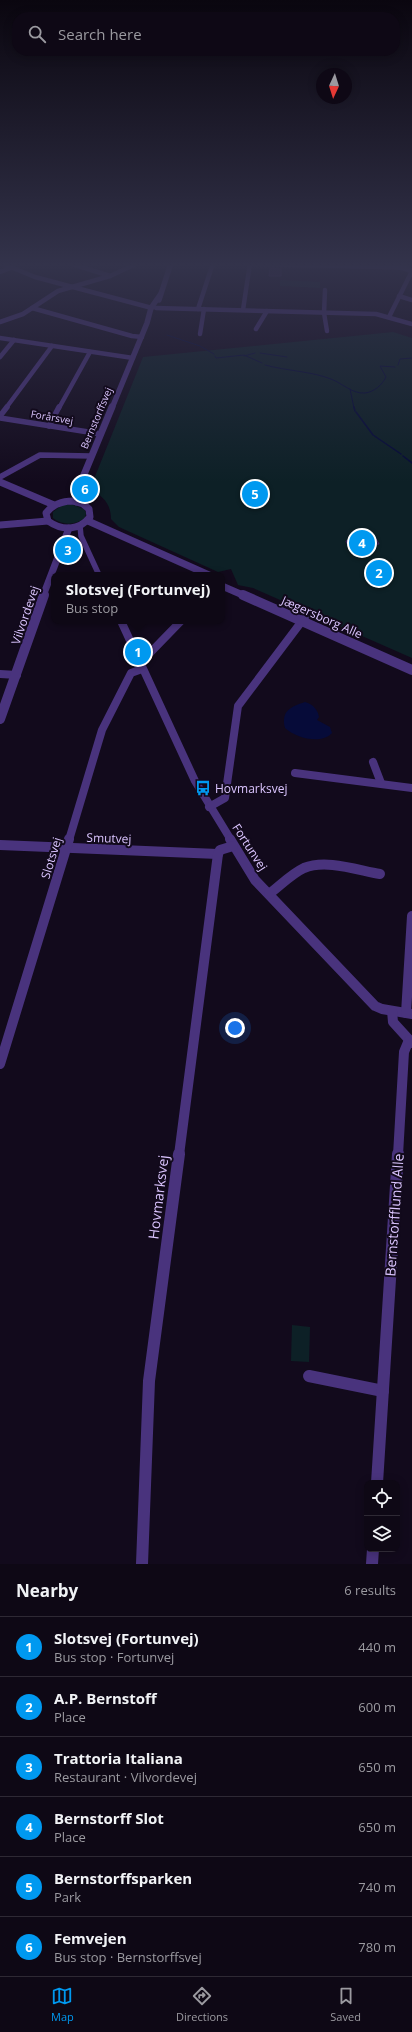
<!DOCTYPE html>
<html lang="en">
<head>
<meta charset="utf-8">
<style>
  body { margin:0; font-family:"Open Sans",sans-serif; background:#17111e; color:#f1f3f6 }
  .controls { position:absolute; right:12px; bottom:12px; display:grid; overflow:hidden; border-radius:8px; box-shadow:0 2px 10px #0003 }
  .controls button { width:36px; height:36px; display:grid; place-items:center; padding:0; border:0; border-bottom:1px solid #2e2934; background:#0e0815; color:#f1f3f6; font:20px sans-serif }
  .compass { position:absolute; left:316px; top:68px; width:36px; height:36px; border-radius:50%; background:#0e0815; box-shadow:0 2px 10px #0003; rotate:184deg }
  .you { position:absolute; left:235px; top:1028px; width:14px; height:14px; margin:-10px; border:3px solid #fff; border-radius:50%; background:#1a73e8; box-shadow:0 0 0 6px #1a73e833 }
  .badge { display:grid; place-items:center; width:26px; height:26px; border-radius:50%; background:#0099f0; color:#fff; font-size:13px; font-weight:700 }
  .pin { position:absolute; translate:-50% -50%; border:2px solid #fff; box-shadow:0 1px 4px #0006 }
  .popup { position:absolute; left:51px; top:572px; width:174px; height:52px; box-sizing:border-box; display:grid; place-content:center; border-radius:8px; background:#0e0815; filter:drop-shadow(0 1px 3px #0005); font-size:13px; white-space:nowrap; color:#9b9aa0 }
  .popup b { font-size:15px; color:#f1f3f6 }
  .popup::after { content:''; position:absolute; left:50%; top:100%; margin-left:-8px; border:8px solid transparent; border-top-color:#0e0815 }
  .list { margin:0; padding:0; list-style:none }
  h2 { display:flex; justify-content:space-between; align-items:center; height:52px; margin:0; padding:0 16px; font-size:17px }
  h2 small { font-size:13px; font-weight:400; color:#9b9aa0 }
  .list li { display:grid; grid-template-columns:26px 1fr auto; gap:12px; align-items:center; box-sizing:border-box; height:60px; padding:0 16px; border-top:1px solid #2e2934 }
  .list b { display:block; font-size:15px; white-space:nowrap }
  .list p { margin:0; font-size:13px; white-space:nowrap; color:#9b9aa0 }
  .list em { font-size:13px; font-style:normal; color:#9b9aa0 }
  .icon { flex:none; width:22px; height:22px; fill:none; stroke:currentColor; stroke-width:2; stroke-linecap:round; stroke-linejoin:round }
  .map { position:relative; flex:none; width:412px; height:1564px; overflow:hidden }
  .search { position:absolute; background:#0e0815; box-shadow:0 2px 10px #0003; left:12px; right:12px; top:12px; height:44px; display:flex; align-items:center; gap:10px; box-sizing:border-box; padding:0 14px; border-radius:16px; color:#9b9aa0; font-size:15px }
  .sheet { height:412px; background:#0e0815 }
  nav { display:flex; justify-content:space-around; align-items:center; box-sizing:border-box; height:56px; border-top:1px solid #2e2934; background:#0e0815; font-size:11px; color:#9b9aa0 }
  nav a { display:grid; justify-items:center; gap:2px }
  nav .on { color:#0099f0 }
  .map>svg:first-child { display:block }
  .green { fill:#0d2026 }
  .water { fill:#060b39 }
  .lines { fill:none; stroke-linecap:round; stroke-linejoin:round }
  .stream-far1 { stroke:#060b39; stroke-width:1 }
  .stream { stroke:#060b39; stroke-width:1.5 }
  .building { fill:#28153e; stroke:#46266b }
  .minor-far4 { stroke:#49337d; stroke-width:4.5 }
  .minor-far3 { stroke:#49337d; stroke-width:5.5 }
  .minor-far2 { stroke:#49337d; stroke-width:8 }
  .minor-far1 { stroke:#49337d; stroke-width:10 }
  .minor { stroke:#49337d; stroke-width:12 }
  .tertiary-far2 { stroke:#49337d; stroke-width:5.5 }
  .tertiary-far1 { stroke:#49337d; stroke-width:7 }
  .tertiary { stroke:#49337d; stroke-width:10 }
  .labels { text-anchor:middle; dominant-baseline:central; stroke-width:4; stroke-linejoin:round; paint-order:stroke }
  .far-street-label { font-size:10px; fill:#dbc5ff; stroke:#120a1c }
  .street-label { font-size:12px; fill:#dbc5ff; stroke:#120a1c }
  .poi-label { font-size:12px; fill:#dbc5ff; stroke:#120a1c; text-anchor:start }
  .near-street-label { font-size:14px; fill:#dbc5ff; stroke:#120a1c }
</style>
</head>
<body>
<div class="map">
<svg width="412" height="1564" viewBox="0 0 412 1564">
  <rect width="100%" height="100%" fill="#120a1c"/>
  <!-- green -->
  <g class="green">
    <polygon points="280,280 320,282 320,288 280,286"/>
    <path d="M393 332 412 338V658L253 588 238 585 231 569 218 572 119 527 111 519C111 504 103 496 90 489L143 357Z"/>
    <path d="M71 504 84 509 86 513 85 518C75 525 63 526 53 518V512L62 505Z"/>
    <polygon points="292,1325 310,1327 309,1362 291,1361"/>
  </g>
  <!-- water -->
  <path class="water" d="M305 702C313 704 318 710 319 717L317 720 330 727 332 733C321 745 296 738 285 728 281 711 290 707 305 702Z"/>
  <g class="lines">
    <!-- stream-far1 -->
    <g class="stream-far1">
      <polyline points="167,335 200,346 214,354"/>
      <polyline points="260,353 287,357"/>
      <polyline points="215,356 216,358 244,355 262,363"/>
      <polyline points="244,356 255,353"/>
      <path d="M265 365C287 371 310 371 331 379 342 383 352 394 365 393 374 392 382 385 386 377L380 366 395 367"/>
      <polyline points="398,365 400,359 412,358"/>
      <polyline points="350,389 354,408"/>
    </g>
    <!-- stream -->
    <g class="stream">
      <polyline points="354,407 355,411"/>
      <polyline points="356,412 373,435 401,454"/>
      <polyline points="403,456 412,463"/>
    </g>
  </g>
  <!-- building -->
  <g class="building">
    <polygon points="270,268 281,269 281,276 269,276"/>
    <polygon points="375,537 379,544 349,548 346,541 359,538"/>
  </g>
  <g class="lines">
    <!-- minor-far4 -->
    <g class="minor-far4">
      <polyline points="1,263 35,277 152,308"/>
      <polyline points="69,263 110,276"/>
      <polyline points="0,272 11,268"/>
      <polyline points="325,290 324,313 327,331"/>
      <polyline points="399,296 412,300"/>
      <polyline points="32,308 132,336 142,337"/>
      <polyline points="156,308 376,314 412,324"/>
      <polyline points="198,309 213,263"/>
      <polyline points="243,310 250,263"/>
      <polyline points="389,317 412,271"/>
      <polyline points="0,322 23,314 58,291 110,276 138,263"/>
      <polyline points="256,329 267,311"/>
      <polyline points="200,334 204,309"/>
      <polyline points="0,338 133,358"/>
      <polyline points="0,357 14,340"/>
      <polyline points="6,408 52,346"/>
      <polyline points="59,408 90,352"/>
    </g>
    <!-- minor-far3 -->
    <g class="minor-far3">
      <polyline points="0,416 7,407"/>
      <polyline points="0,418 101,434"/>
      <polyline points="49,426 59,407"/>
      <polyline points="0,477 40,455 91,456"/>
      <polyline points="80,526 81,536 99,575"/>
    </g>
    <!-- minor-far2 -->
    <g class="minor-far2">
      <polyline points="121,621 195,781 231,840"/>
      <polyline points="139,661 148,655 181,621"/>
      <polyline points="0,674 17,675"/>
      <polyline points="373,762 381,783"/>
      <polyline points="295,773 412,788"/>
      <polyline points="209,807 225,798 238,706 305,617"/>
      <polyline points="69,840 102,730 131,673 142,669"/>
    </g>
    <!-- minor-far1 -->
    <g class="minor-far1">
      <polyline points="230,839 255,880 375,1006 382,1009 412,1014"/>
      <polyline points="0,845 218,854"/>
      <path d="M269 894C280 886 291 874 304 868 326 859 357 870 380 874"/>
      <polyline points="392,1011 393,1022 412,1043"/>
      <polyline points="406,1013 412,916"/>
      <polyline points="0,1064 69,839"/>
      <polyline points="179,1155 218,854 220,850 233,846"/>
      <polyline points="398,1155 404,1052 409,1040"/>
    </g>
    <!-- minor -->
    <g class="minor">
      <polyline points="309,1376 383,1391"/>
      <polyline points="377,1483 398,1154"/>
      <polyline points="142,1564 149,1381 179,1154"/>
      <polyline points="372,1564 373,1549"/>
    </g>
    <!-- tertiary-far2 -->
    <g class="tertiary-far2">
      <polyline points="235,263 402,267"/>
      <polyline points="395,265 412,271"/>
      <polyline points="159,300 171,263"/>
      <polyline points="112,408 147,323 151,308 160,295"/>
    </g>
    <!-- tertiary-far1 -->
    <g class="tertiary-far1">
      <polyline points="0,482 54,505"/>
      <path d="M73 501 83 504 89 509 90 517C79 531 62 531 48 521L46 513C53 504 62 501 73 501Z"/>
      <polyline points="76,502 83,477 112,407"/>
      <polyline points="88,521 209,575"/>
      <polyline points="0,525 48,521"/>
      <polyline points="222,586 245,596"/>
      <polyline points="43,596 69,528"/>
    </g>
    <!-- tertiary -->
    <g class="tertiary">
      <polyline points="243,595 412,670"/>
      <polyline points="0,719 44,595"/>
    </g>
  </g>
  <!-- sky -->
  <linearGradient id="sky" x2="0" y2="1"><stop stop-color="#0a060f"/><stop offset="0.55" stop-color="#33334b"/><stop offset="1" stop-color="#33334b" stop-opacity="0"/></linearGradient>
  <rect width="412" height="482" fill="url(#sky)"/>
  <!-- icons -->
  <defs>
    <g id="bus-bare" transform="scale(1.2)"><path d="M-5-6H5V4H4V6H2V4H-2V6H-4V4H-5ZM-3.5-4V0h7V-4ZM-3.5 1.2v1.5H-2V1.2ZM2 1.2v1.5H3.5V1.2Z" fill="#0099f0" stroke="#120a1c" stroke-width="2.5" paint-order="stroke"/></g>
  </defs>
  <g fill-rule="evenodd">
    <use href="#bus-bare" x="203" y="788"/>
  </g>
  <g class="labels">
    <!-- far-street labels -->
    <g class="far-street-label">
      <text transform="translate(52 417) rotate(10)">Forårsvej</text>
      <text transform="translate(96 418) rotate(-67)">Bernstorffsvej</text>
    </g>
    <!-- street labels -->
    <g class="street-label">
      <text transform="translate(25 615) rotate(-71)">Vilvordevej</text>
      <text transform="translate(322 617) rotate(24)">Jægersborg Alle</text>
      <text transform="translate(109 838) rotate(2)">Smutvej</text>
      <text transform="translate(250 847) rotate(57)">Fortunvej</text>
      <text transform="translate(51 858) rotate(-73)">Slotsvej</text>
    </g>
    <!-- poi labels -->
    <g class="poi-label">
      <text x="215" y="788">Hovmarksvej</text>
    </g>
    <!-- near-street labels -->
    <g class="near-street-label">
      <text transform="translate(158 1197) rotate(-83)">Hovmarksvej</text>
      <text transform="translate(394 1215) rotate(-86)">Bernstorfflund Alle</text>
    </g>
  </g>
</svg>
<div class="controls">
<button><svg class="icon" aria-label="locate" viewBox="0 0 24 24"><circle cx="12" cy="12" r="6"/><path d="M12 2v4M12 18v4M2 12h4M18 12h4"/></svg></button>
<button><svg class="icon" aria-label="layers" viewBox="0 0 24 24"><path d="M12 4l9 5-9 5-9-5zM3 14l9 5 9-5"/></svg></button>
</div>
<svg class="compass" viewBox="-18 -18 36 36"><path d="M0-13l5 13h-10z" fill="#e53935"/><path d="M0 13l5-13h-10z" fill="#9b9aa0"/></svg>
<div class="you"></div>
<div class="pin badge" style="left:138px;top:652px">1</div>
<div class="popup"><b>Slotsvej (Fortunvej)</b>Bus stop</div>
<div class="pin badge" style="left:379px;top:573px">2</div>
<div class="pin badge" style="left:68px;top:550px">3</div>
<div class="pin badge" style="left:362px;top:543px">4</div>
<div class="pin badge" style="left:255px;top:494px">5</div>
<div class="pin badge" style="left:85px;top:489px">6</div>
<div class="search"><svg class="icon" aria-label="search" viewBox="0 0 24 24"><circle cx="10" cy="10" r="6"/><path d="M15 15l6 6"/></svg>Search here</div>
</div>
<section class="sheet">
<h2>Nearby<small>6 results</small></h2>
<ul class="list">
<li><span class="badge">1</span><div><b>Slotsvej (Fortunvej)</b><p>Bus stop · Fortunvej</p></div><em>440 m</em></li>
<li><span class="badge">2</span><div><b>A.P. Bernstoff</b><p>Place</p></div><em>600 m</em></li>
<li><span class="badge">3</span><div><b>Trattoria Italiana</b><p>Restaurant · Vilvordevej</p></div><em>650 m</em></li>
<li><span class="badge">4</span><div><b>Bernstorff Slot</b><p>Place</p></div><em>650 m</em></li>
<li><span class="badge">5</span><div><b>Bernstorffsparken</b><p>Park</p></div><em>740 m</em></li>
<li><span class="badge">6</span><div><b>Femvejen</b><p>Bus stop · Bernstorffsvej</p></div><em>780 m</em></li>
</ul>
</section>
<nav>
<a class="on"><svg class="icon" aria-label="map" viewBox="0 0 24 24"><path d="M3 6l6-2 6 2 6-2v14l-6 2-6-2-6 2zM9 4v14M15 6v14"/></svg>Map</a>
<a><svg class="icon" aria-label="directions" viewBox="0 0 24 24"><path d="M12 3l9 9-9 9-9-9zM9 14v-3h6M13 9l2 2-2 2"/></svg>Directions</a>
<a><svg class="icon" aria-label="saved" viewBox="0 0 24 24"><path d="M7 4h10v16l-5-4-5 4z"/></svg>Saved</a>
</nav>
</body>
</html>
